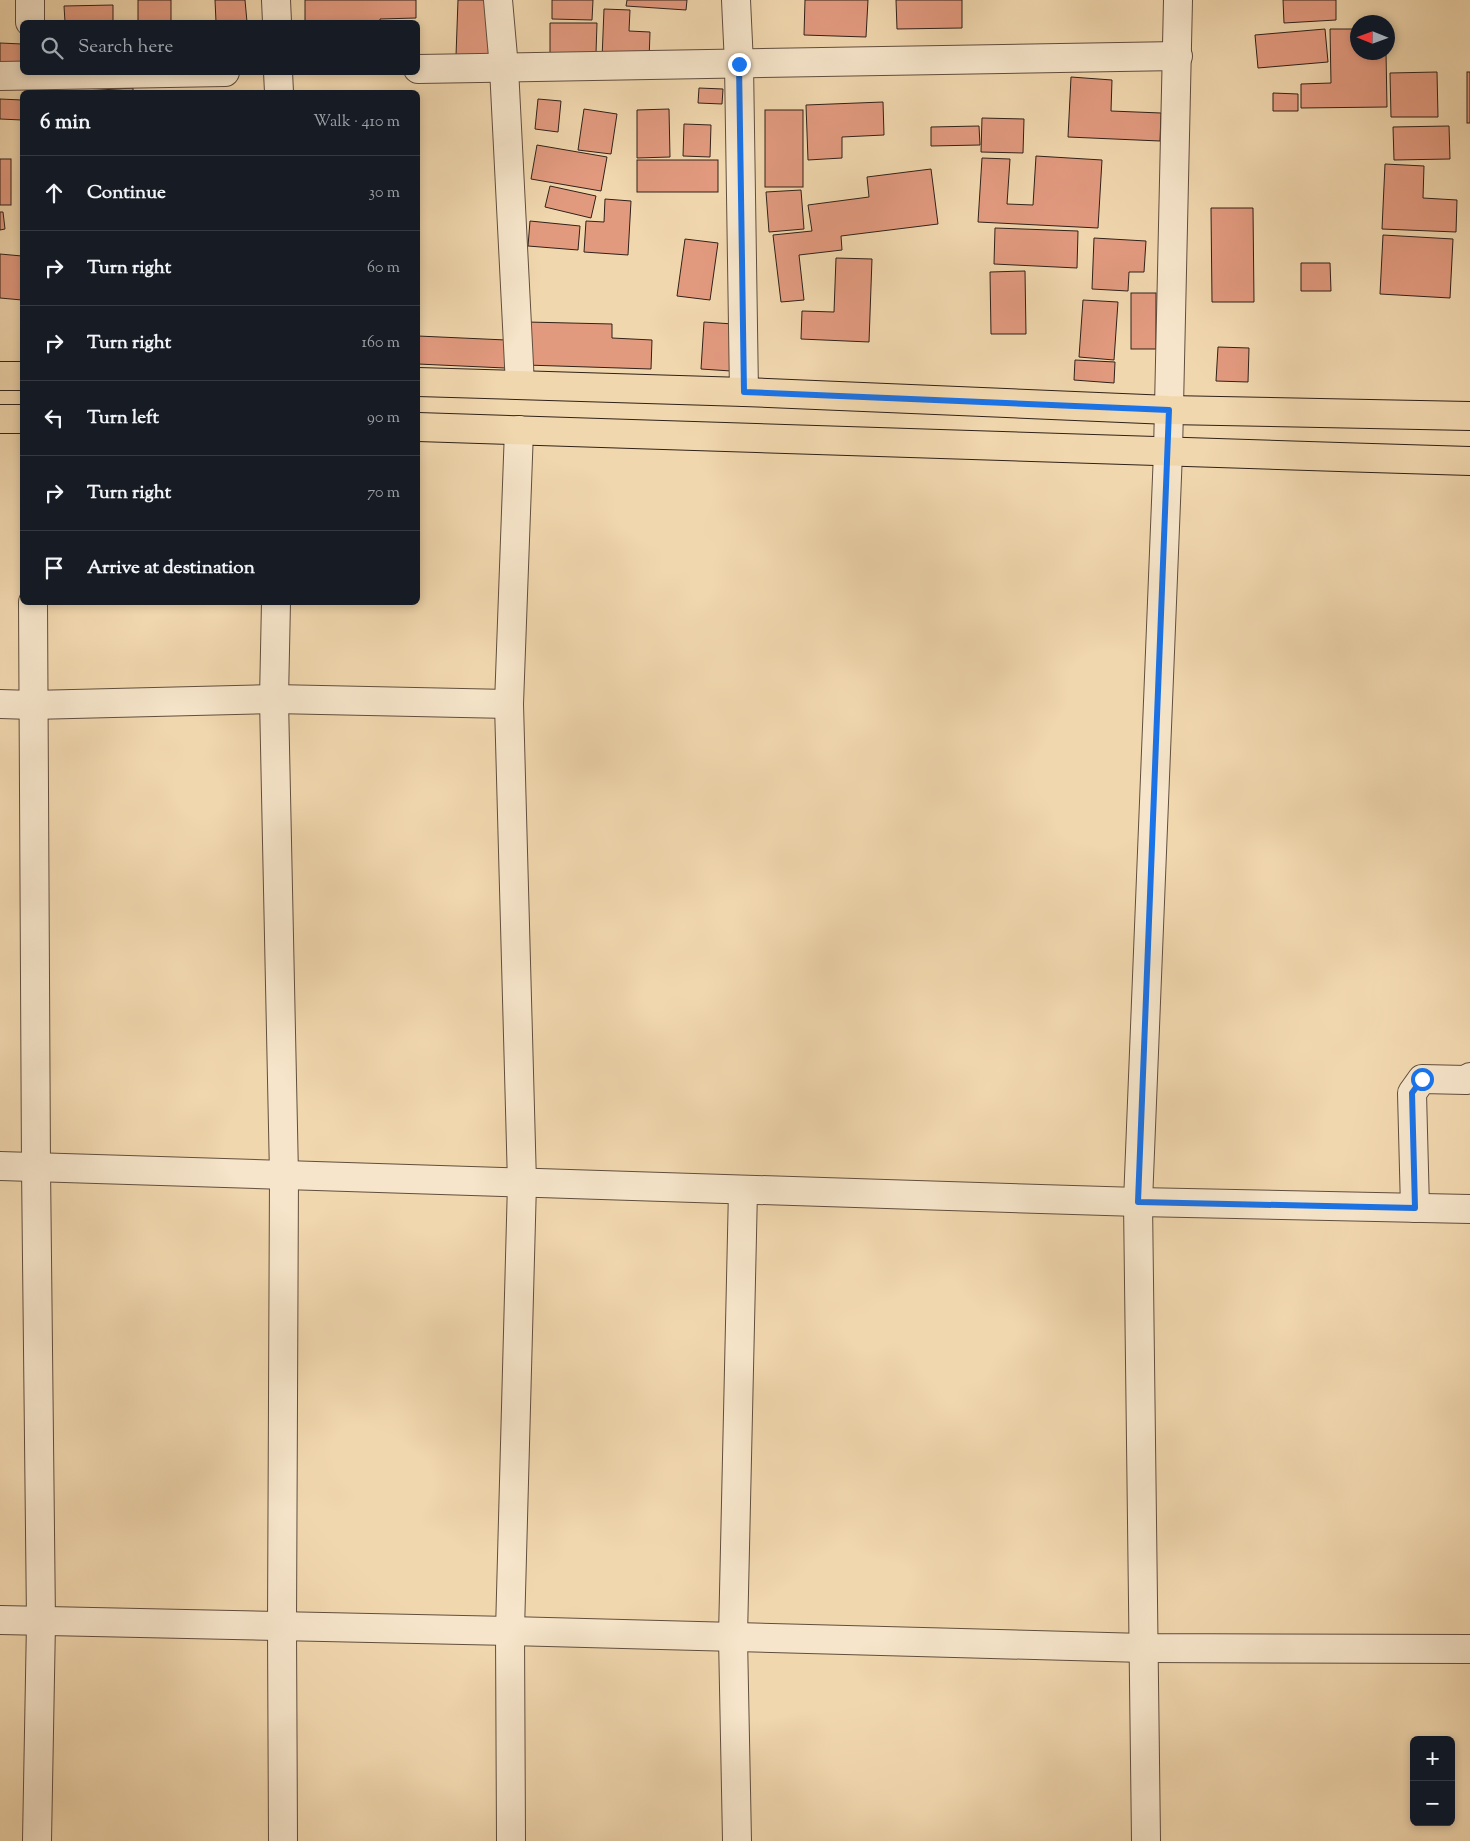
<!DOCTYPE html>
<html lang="en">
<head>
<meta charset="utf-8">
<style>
  body { margin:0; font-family:"Sorts Mill Goudy",serif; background:#20242c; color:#f1f3f6 }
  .controls { position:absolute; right:15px; bottom:15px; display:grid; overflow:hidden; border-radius:8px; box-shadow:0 2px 8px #0003 }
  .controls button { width:45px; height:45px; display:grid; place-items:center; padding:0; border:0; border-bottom:1px solid #363941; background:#171b24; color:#f1f3f6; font:25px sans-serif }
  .compass { position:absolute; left:1350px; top:15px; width:45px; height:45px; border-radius:50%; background:#171b24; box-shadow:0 2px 8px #0003; rotate:271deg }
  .stop { position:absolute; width:15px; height:15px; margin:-11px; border:4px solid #1a73e8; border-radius:50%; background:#fff }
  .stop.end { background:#1a73e8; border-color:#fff; box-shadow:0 1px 5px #0008 }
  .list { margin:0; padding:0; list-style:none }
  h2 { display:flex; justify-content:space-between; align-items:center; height:65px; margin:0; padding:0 20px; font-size:21px }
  h2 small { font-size:16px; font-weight:400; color:#9ea1a6 }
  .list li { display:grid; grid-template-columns:32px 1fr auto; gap:15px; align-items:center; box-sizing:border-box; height:75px; padding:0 20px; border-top:1px solid #363941 }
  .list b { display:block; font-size:19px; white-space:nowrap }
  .list em { font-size:16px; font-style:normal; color:#9ea1a6 }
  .icon { flex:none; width:28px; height:28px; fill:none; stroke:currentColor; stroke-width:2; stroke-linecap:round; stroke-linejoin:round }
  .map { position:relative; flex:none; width:1470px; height:1841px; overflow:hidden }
  .search { position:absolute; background:#171b24; box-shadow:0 2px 8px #0003; left:20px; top:20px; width:400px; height:55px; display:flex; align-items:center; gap:12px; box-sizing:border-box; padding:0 18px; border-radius:8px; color:#9ea1a6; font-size:19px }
  .panel { position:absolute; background:#171b24; box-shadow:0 2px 8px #0003; left:20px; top:90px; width:400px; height:515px; border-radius:8px }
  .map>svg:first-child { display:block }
  .building { fill:#e29a7f; stroke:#302119 }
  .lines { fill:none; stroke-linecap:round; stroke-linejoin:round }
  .minor-casing { stroke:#604e3e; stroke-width:30 }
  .major-casing { stroke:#302119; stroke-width:30 }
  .minor { stroke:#f6e5ca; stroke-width:28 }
  .major { stroke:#f1d7ae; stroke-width:28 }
  .route { stroke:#1a73e8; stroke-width:6 }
</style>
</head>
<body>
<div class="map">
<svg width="1470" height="1841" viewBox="0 0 1470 1841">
  <rect width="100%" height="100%" fill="#f1d7ae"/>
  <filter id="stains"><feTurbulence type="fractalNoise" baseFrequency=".004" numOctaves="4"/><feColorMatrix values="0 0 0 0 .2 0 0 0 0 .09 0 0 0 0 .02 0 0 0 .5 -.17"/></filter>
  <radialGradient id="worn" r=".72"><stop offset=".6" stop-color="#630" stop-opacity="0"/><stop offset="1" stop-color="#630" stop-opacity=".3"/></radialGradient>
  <!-- building -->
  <g class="building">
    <rect x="138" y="0" width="33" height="22"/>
    <polygon points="215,0 245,0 247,22 216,22"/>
    <polygon points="305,0 416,0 416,18 380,19 380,22 305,22"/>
    <polygon points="458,0 493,0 491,57 456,56"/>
    <polygon points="552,0 593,0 592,20 552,19"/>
    <polygon points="627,0 687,0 686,10 626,6"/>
    <polygon points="805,0 868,0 866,37 804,35"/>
    <polygon points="896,0 962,0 962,28 897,29"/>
    <polygon points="1283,0 1336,0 1336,20 1284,23"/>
    <polygon points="113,5 113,22 65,22 64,6"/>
    <polygon points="604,9 630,10 629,31 650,32 649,61 602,59"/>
    <polygon points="550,23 597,23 596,53 550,53"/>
    <polygon points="1325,29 1328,62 1258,68 1255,35"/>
    <polygon points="1330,29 1358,29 1358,52 1386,52 1387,107 1301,108 1301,84 1331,83"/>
    <polygon points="0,43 22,44 22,72 0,74"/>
    <polygon points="1437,72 1438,117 1391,117 1390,73"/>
    <rect x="1467" y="72" width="3" height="51"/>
    <polygon points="1071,77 1112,80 1111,111 1161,113 1160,141 1068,137"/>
    <polygon points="133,88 133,92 84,92 84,91"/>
    <polygon points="699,88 723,89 722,104 698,103"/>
    <polygon points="1273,93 1298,94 1298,111 1273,111"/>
    <polygon points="0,99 22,100 22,120 0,119"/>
    <polygon points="538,99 561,101 558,132 535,129"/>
    <polygon points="883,102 884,135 842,137 842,158 808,160 806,105"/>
    <polygon points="584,109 617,114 611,154 578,150"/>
    <polygon points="669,109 670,157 637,158 637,110"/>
    <rect x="765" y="110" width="38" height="77"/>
    <polygon points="982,118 1024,119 1023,153 981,152"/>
    <polygon points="684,124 711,125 710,157 683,156"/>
    <polygon points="979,126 980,145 931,146 931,127"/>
    <polygon points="1449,126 1450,159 1394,160 1393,127"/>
    <polygon points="537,145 607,157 601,191 531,179"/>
    <polygon points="1036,156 1102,160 1098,228 978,222 982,158 1010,159 1007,204 1033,205"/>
    <rect x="0" y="159" width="11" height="46"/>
    <rect x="637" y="160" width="81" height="32"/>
    <polygon points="1385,164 1424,166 1423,198 1457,200 1456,232 1382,229"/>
    <polygon points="931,169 938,224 841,236 842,250 799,255 804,300 781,302 773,235 812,231 808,205 869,197 867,177"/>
    <polygon points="550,186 596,196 591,218 545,207"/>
    <polygon points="801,190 804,229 769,232 766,192"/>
    <polygon points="605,199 631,201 628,255 584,252 586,221 604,222"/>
    <polygon points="1211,208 1253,208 1254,302 1212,302"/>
    <polygon points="0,212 3,212 5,229 0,230"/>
    <polygon points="530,221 580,226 578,250 528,246"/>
    <polygon points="995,228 1078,231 1077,268 994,264"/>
    <polygon points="1383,235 1453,239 1450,298 1380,294"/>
    <polygon points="1094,238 1146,241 1144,272 1129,272 1128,291 1092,289"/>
    <polygon points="685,239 718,243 710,300 677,296"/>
    <polygon points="0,254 22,256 22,300 0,298"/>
    <polygon points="836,258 872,259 869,342 801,339 802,311 834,312"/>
    <polygon points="1301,263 1330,263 1331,291 1301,291"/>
    <polygon points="1025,271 1026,334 991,334 990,272"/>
    <rect x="1131" y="293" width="25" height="56"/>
    <polygon points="1083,300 1118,302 1114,360 1079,357"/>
    <polygon points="527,322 612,324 612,338 652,340 651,369 526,365"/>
    <polygon points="704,322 733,324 731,371 701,369"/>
    <polygon points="418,336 506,340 505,368 418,364"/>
    <polygon points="1218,347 1249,348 1248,382 1216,381"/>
    <polygon points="1075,360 1115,362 1114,383 1074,380"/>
  </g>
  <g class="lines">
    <!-- minor casing -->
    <g class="minor-casing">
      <g id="minor">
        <polyline points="276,0 277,22"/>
        <polyline points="498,0 504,68 520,385"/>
        <polyline points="736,0 739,64 744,392"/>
        <polyline points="30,22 30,0"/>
        <polyline points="418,69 1178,56"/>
        <polyline points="278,72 279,92"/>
        <polyline points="0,76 225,72"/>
        <polyline points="33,602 36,1167 41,1622 37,1841"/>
        <polyline points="276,602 274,699 284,1175 282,1626 283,1841"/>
        <polyline points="0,704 32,705 274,699 509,704"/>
        <polyline points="0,1166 1138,1202 1470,1209"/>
        <polyline points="1415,1208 1412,1093 1422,1079 1466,1080 1470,1077"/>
        <polyline points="0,1620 510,1631 1144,1648 1470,1649"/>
        <polyline points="511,1841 510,1631 522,1183 509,704 519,430"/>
        <polyline points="737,1841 733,1637 743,1190"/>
        <polyline points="1146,1841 1138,1202 1168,452 1178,0"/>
      </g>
    </g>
    <!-- major casing -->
    <g class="major-casing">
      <g id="major">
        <polyline points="0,376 22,376"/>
        <polyline points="418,382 744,392 1169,410 1470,416"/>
        <polyline points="0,419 22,419"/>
        <path d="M418 427C768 436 1119 451 1470 461"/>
      </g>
    </g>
    <!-- minor -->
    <use href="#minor" class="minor"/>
    <!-- major -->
    <use href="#major" class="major"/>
  </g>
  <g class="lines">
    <!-- route -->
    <polyline class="route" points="739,64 744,392 1169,410 1138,1202 1415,1208 1412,1093 1422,1079"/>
  </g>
  <rect width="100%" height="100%" filter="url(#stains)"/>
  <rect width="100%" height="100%" fill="url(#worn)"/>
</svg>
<div class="controls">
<button>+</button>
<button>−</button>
</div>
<svg class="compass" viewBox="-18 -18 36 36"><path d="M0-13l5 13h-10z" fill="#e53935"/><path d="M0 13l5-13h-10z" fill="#9ea1a6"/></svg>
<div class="stop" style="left:1422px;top:1079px"></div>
<div class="stop end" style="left:739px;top:64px"></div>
<div class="search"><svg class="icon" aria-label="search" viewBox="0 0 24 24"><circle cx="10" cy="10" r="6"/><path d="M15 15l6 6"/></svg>Search here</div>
<section class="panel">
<h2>6 min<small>Walk · 410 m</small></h2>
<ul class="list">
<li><svg class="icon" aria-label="ahead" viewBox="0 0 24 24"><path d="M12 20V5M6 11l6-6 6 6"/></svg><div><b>Continue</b></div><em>30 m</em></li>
<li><svg class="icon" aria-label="right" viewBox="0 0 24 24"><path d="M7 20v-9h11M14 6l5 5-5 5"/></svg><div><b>Turn right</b></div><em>60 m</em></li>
<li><svg class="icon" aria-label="right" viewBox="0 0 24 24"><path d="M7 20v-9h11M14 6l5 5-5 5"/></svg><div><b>Turn right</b></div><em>160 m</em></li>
<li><svg class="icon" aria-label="left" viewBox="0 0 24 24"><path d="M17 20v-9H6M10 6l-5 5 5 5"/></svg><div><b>Turn left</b></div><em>90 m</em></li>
<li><svg class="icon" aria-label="right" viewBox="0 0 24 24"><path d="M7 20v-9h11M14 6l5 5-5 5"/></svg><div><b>Turn right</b></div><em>70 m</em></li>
<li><svg class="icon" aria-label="arrive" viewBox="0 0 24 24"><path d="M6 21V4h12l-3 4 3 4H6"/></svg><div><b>Arrive at destination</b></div></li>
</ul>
</section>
</div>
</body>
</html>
